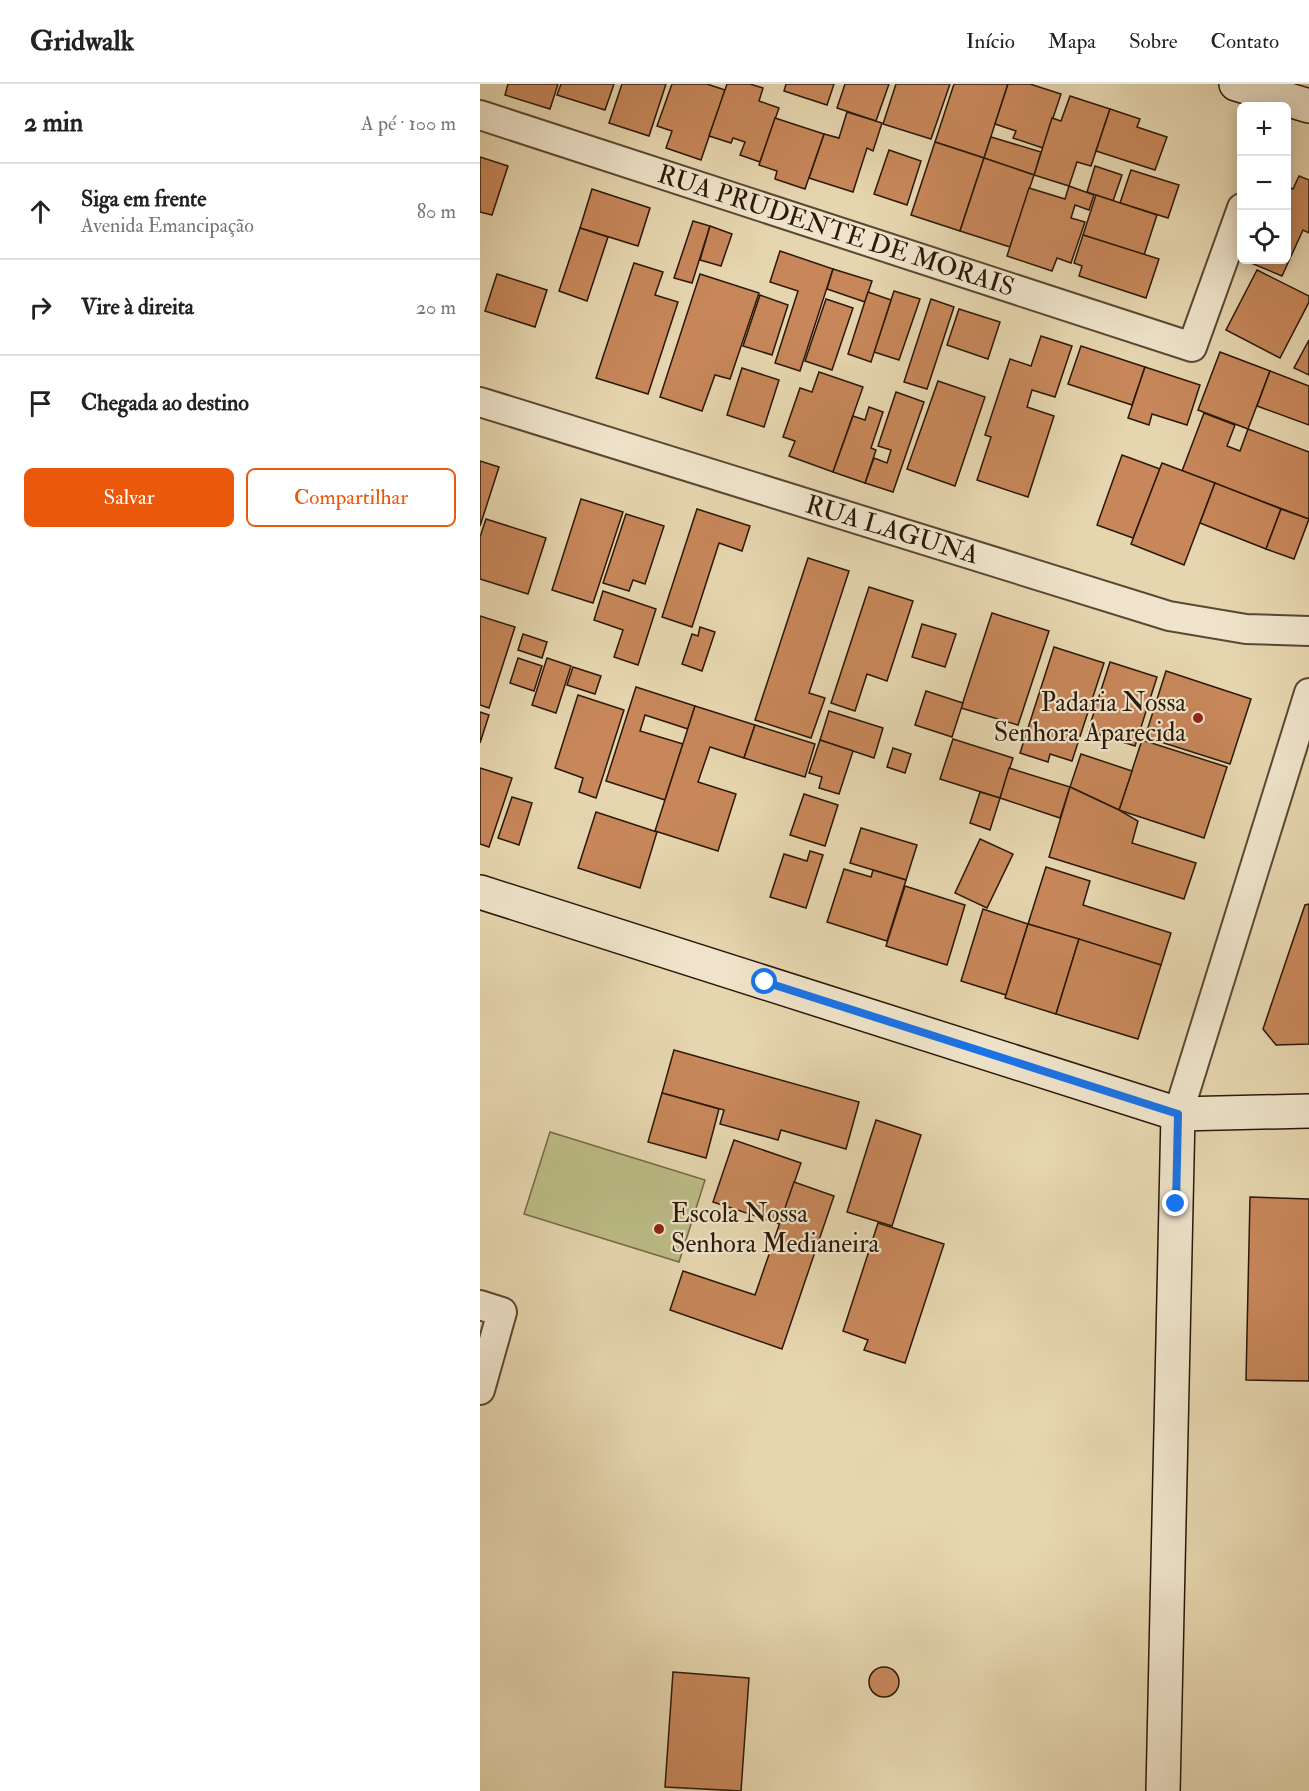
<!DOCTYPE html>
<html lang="pt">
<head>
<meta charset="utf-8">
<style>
  body { margin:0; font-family:"IM FELL Double Pica",serif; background:#f6f6f6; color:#222 }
  .controls { position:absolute; right:18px; top:18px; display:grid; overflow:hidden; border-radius:9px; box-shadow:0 3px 15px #0003 }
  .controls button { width:54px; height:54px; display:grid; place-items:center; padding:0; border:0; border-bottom:2px solid #e0e0e0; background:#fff; color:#222; font:30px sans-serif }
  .stop { position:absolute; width:18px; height:18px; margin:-14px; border:4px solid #1a73e8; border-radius:50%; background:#fff }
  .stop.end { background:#1a73e8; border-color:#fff; box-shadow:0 2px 6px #0008 }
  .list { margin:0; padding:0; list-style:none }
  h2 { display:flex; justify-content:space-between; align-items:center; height:78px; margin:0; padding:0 24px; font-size:26px }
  h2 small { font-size:20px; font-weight:400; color:#767676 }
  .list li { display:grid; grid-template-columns:39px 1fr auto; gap:18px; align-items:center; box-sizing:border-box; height:96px; padding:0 24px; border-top:2px solid #e0e0e0 }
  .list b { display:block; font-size:22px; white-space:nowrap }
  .list p { margin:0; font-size:20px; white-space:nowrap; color:#767676 }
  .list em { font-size:20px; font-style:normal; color:#767676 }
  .actions { display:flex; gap:12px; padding:18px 24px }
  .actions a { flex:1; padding:14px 0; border:2px solid #ea580c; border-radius:9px; text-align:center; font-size:21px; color:#ea580c }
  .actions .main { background:#ea580c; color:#fff }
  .icon { flex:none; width:33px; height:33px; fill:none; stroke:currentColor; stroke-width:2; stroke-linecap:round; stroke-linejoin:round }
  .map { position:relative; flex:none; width:829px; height:1707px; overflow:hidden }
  header { display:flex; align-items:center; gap:36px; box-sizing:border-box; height:84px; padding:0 30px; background:#fff; border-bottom:2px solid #e0e0e0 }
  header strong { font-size:28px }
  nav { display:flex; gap:33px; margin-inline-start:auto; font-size:21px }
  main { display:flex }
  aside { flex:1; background:#fff }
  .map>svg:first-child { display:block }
  .green { fill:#bcbc86; stroke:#746a46; stroke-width:1.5 }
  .building { fill:#c7875a; stroke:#2b1807; stroke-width:1.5 }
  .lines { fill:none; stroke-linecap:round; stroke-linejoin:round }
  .street-casing { stroke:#5a4831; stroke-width:32 }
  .secondary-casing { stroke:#2b1807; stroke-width:36 }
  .street { stroke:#efe4cb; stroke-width:28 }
  .secondary { stroke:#efe4cb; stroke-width:33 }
  .route { stroke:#1a73e8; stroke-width:8 }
  .poi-dot { fill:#8f2418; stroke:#efe4cb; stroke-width:2 }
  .labels { text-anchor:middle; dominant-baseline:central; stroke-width:4.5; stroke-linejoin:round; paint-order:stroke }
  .street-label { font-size:26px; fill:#2b1807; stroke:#efe4cb }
  .poi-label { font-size:26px; fill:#2b1807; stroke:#efe4cb; text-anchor:end }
</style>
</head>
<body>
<header>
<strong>Gridwalk</strong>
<nav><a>Início</a><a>Mapa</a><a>Sobre</a><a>Contato</a></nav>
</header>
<main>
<aside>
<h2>2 min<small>A pé · 100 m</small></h2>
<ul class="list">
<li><svg class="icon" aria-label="ahead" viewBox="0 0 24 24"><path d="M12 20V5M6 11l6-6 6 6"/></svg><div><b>Siga em frente</b><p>Avenida Emancipação</p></div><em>80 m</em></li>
<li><svg class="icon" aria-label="right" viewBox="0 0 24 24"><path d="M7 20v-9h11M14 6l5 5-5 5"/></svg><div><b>Vire à direita</b></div><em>20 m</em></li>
<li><svg class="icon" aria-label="arrive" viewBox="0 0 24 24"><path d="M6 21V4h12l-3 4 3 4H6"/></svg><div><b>Chegada ao destino</b></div></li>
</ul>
<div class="actions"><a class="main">Salvar</a><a>Compartilhar</a></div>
</aside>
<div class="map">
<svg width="829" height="1707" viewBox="0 0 829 1707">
  <rect width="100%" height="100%" fill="#e6d6af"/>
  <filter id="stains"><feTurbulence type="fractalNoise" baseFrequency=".00333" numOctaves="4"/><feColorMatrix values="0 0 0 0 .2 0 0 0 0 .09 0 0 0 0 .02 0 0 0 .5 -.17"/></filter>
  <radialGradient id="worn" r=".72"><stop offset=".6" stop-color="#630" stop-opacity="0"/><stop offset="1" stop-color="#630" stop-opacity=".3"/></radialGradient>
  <!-- green -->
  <polygon class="green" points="70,1048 225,1096 199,1178 44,1130"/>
  <!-- building -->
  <g class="building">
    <polygon points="28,0 78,0 70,25 25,11"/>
    <polygon points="81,0 134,0 125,26 77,11"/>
    <polygon points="142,0 186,0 169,52 129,39"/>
    <polygon points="192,0 227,0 245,6 221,76 186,64 192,47 177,42"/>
    <polygon points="247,0 270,0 283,4 279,17 299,24 280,78 260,71 265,58 253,54 251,59 229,52"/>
    <polygon points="306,0 354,0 347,21 304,7"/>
    <polygon points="365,0 409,0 396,37 357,24"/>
    <polygon points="416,0 470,0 451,55 403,40"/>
    <polygon points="474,0 528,0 504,74 455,58"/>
    <polygon points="528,0 550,0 581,10 563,64 533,54 536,47 515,40"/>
    <polygon points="590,12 630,25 611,82 597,78 589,102 554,91 572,34 581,37"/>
    <polygon points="630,25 660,35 657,43 687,53 675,86 616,67"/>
    <polygon points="367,28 402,39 393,67 387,64 373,108 329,94 344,50 359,54"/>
    <polygon points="295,34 344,50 325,105 295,95 297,87 279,81"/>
    <polygon points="511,53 561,68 554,91 504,74"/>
    <polygon points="455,58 504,74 480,147 431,131"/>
    <polygon points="409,66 441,77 427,121 394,110"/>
    <polygon points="0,73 28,82 12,131 0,128"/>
    <polygon points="504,74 554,91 530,163 480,147"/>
    <polygon points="615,82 642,91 633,117 607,108"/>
    <polygon points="651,86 699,101 688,134 640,119"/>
    <polygon points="819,92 829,96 829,149 823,146 802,192 764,176 806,176 806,102 813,105"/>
    <polygon points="589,102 614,111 609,126 595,121 591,134 605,138 591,179 577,174 572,187 527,172 549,104 585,115"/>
    <polygon points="112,105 170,124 158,162 100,144"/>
    <polygon points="616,111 677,131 664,171 603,151"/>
    <polygon points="213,137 230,142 212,199 194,194"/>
    <polygon points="230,142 252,150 241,182 220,176"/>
    <polygon points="100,144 128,153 107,217 79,207"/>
    <polygon points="603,151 679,175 666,214 599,192 602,182 594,179"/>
    <polygon points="300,167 353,185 320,287 295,279 318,207 290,198"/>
    <polygon points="154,179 183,188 175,211 198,218 168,310 116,294"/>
    <polygon points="353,185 392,197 385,218 347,205"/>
    <polygon points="777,186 829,212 829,218 800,274 746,246"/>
    <polygon points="17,190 67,206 55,243 5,227"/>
    <polygon points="220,190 279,209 250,295 235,291 222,327 180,313"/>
    <polygon points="414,207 440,215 419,276 394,268"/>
    <polygon points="388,208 411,216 391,278 368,270"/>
    <polygon points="280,211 308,221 292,271 263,262"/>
    <polygon points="346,215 373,224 352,286 325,277"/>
    <polygon points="451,215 474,223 447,305 424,298"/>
    <polygon points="479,225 520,238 508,275 467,261"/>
    <polygon points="561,252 592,262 575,313 552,306 547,323 574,332 548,413 497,396 511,353 505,351 530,275 551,282"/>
    <polygon points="829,256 829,291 814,284"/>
    <polygon points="601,262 665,283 652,321 588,300"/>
    <polygon points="740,268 790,287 768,345 718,326"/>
    <polygon points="665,283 720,301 707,341 672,330 669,341 648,334"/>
    <polygon points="262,284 299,296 284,343 247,331"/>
    <polygon points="790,287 829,302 829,341 777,322"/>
    <polygon points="339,288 383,303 353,388 309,372 315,357 303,353 320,304 332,308"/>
    <polygon points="458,297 505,313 475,402 427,385"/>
    <polygon points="416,308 444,318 413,408 385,399 394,374 407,379 411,366 398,362"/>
    <polygon points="389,323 403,328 391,364 396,366 385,399 353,388 373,332 385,336"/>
    <polygon points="724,329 755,341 747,362 760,367 768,345 829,368 829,435 702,387"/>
    <polygon points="642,371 680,385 653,454 617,441"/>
    <polygon points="0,377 19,383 0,442"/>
    <polygon points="682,379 735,399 704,481 651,460"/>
    <polygon points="735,399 801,425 786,465 720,439"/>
    <polygon points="101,415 143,428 113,519 72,506"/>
    <polygon points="217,425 270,442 262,467 239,459 212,543 182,533"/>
    <polygon points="801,425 829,435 814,475 786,465"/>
    <polygon points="146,430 184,442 165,500 153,496 149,507 123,499"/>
    <polygon points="6,435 66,454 48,510 0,495 0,453"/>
    <polygon points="328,474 369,487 329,609 345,614 331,654 275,636"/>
    <polygon points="389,503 433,517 407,597 387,590 375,627 351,619"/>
    <polygon points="123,507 176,525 158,581 134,573 143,546 114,536"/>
    <polygon points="512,529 569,547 538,641 481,624"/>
    <polygon points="0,532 35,543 9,624 0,621"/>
    <polygon points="442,540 476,550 465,583 432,573"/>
    <polygon points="220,543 235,548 222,587 202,580 212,550 218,552"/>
    <polygon points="43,550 67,558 62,574 38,566"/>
    <polygon points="574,563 624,579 592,677 570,670 568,678 540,669"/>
    <polygon points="38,574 62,582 54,607 30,599"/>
    <polygon points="67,574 91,582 76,629 52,621"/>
    <polygon points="630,578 677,593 655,662 608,647"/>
    <polygon points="93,583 121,592 115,610 87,601"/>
    <polygon points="686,587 771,615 750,680 665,653"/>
    <polygon points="156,603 215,622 208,645 165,631 160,647 203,660 185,716 126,697"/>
    <polygon points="446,607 483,619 472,653 435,641"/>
    <polygon points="98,611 144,626 116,714 99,708 103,694 75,684"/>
    <polygon points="215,622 275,641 264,674 230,663 218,698 256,710 238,767 175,747"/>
    <polygon points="349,627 403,644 394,674 340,656"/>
    <polygon points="0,628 9,631 0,659"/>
    <polygon points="275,641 335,660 325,693 264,674"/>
    <polygon points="473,655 533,674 520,714 460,695"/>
    <polygon points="340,656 373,667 359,710 339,704 342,693 329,689"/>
    <polygon points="662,656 747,683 724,754 639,726"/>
    <polygon points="413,664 431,670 425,689 407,683"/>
    <polygon points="601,670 652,687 639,726 590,703"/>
    <polygon points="0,684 32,694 9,763 0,760"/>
    <polygon points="529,684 590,703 580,734 520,714"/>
    <polygon points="590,703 639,726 658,737 652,759 716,779 704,815 569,773"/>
    <polygon points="500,708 520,714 510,746 490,739"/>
    <polygon points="324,710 358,721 345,762 310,751"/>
    <polygon points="32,713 52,719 39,761 18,754"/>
    <polygon points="116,728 177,748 160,804 98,784"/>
    <polygon points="381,744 437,761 426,796 370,779"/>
    <polygon points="500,755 533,770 507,824 475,809"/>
    <polygon points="330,767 343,771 326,824 290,813 304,770 327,777"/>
    <polygon points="566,783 610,797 603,821 691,849 681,881 548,840"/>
    <polygon points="364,785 391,793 393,786 426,796 407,857 347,838"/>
    <polygon points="425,802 485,821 467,881 406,862"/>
    <polygon points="829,820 829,960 796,961 783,945 825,821"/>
    <polygon points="503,825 548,840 526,911 481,897"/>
    <polygon points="548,840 599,855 576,930 525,914"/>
    <polygon points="599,855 681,881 658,955 576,930"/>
    <polygon points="194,966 379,1018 366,1065 301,1046 298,1056 240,1040 244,1026 182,1009"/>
    <polygon points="182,1009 239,1025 226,1074 168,1058"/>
    <polygon points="396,1036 441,1051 412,1142 367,1128"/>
    <polygon points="254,1056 321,1079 300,1140 233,1118"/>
    <polygon points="314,1098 354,1112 302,1265 190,1226 203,1187 275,1211"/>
    <polygon points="770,1113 829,1115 829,1297 766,1296"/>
    <polygon points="398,1139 464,1160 425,1279 384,1266 388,1256 363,1247"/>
    <circle cx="404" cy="1598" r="15"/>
    <polygon points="193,1588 269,1594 261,1707 185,1703"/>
  </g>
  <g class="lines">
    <!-- street casing -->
    <g class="street-casing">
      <g id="street">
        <polyline points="0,31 712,263 762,124"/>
        <polyline points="0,318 689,532 766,545 829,547"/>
        <polyline points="698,1030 829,609"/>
        <polyline points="0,1221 22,1228 0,1306"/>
      </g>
    </g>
    <!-- secondary casing -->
    <g class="secondary-casing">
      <g id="secondary">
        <polyline points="756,0 829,22"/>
        <polyline points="0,808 698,1030 829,1027"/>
        <polyline points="683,1707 698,1030"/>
      </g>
    </g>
    <!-- street -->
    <use href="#street" class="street"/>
    <!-- secondary -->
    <use href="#secondary" class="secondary"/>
  </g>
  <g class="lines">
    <!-- route -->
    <polyline class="route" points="285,898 698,1030 696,1120"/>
  </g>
  <!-- markers -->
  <g class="poi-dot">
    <circle cx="718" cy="634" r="6"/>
    <circle cx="179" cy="1145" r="6"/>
  </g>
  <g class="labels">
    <!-- street labels -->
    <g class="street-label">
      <text transform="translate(356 147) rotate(18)">RUA PRUDENTE DE MORAIS</text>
      <text transform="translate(412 446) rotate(17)">RUA LAGUNA</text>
    </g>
    <!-- poi labels -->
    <g class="poi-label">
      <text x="706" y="619">Padaria Nossa<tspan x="706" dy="30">Senhora Aparecida</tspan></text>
      <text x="191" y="1130" text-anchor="start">Escola Nossa<tspan x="191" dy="30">Senhora Medianeira</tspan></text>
    </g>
  </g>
  <rect width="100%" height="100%" filter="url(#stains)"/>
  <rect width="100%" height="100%" fill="url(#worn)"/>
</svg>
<div class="controls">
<button>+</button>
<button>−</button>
<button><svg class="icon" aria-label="locate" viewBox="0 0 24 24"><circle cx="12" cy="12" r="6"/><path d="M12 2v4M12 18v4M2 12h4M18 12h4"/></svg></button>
</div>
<div class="stop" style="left:285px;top:898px"></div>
<div class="stop end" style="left:696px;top:1120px"></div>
</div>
</main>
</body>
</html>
